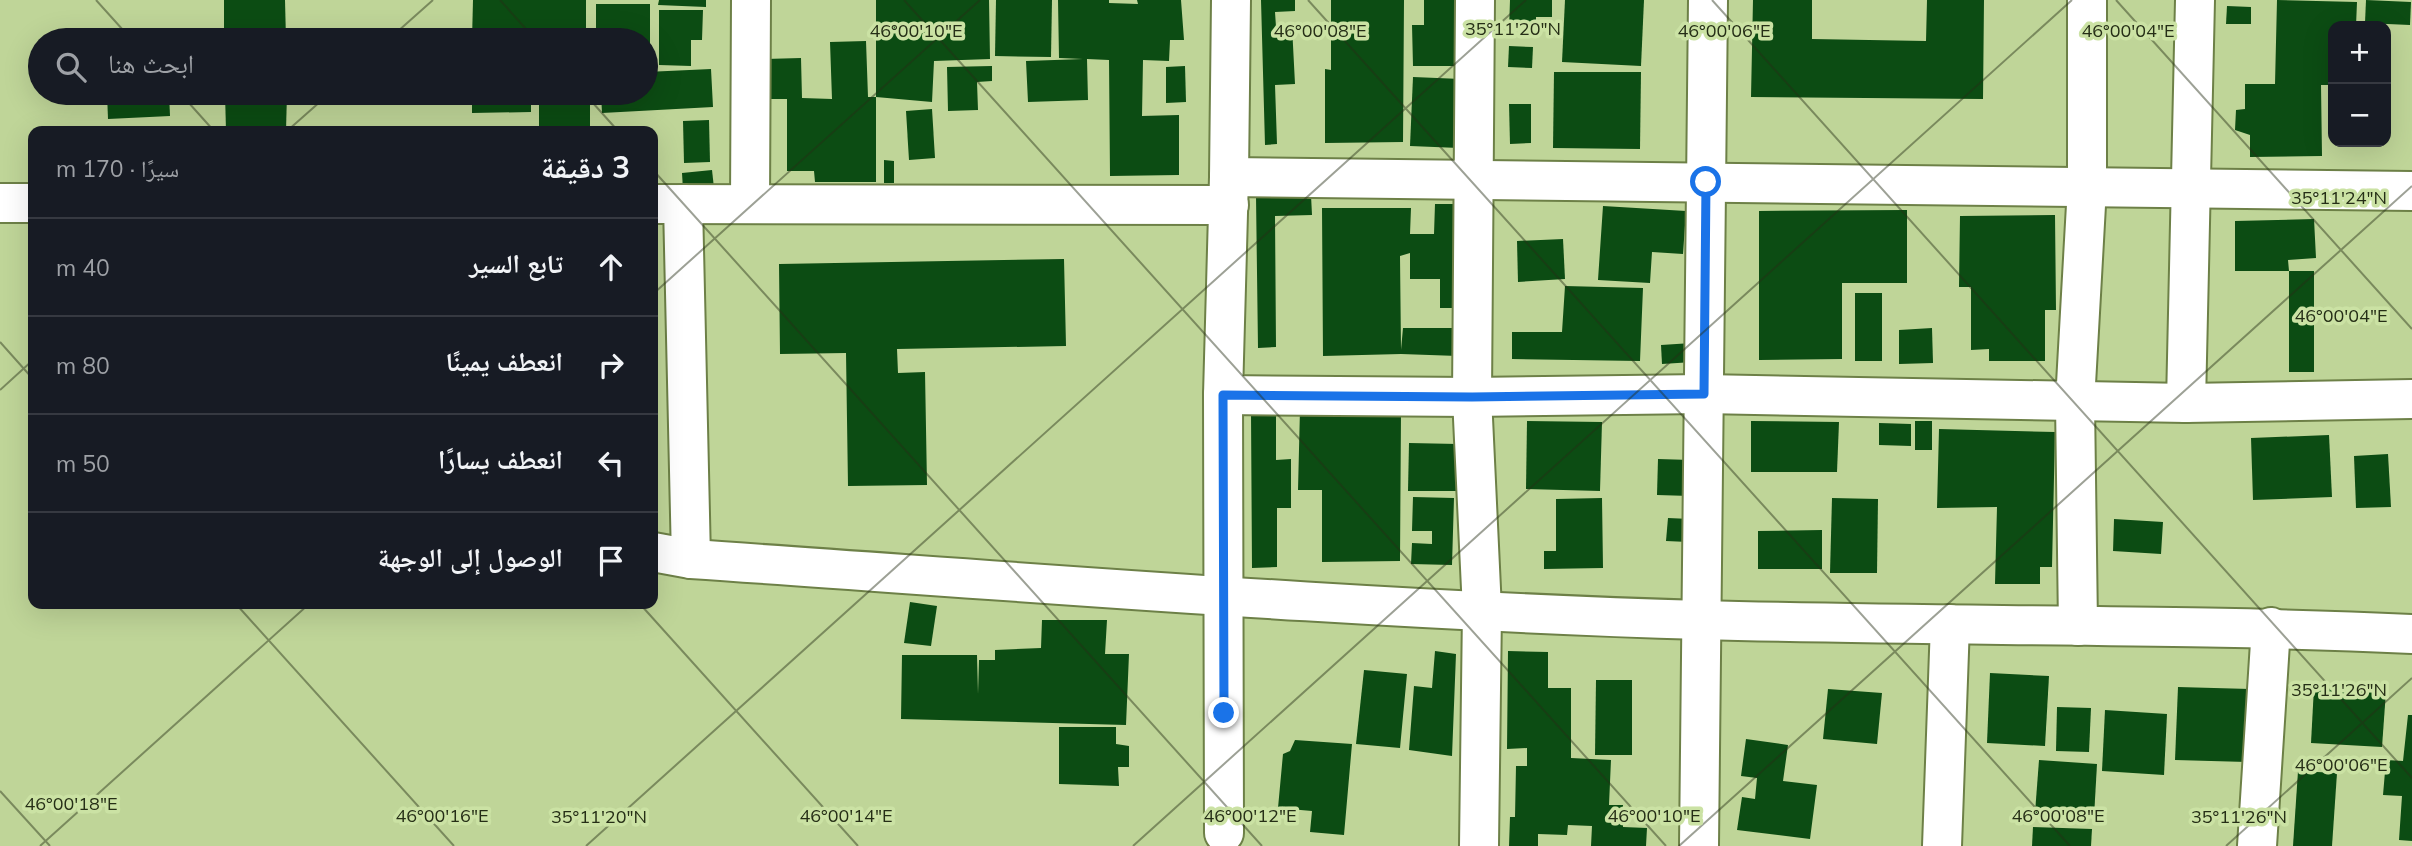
<!DOCTYPE html>
<html lang="ar">
<head>
<meta charset="utf-8">
<style>
  body { margin:0; font-family:Mulish,"Noto Naskh Arabic",sans-serif; background:#242831; color:#f1f3f6; direction:rtl }
  .controls { position:absolute; right:21px; top:21px; display:grid; overflow:hidden; border-radius:14px; box-shadow:0 7px 28px #0002 }
  .controls button { width:63px; height:63px; display:grid; place-items:center; padding:0; border:0; border-bottom:2px solid #363941; background:#171b24; color:#f1f3f6; font:35px sans-serif }
  .stop { position:absolute; width:21px; height:21px; margin:-16px; border:5px solid #1a73e8; border-radius:50%; background:#fff }
  .stop.end { background:#1a73e8; border-color:#fff; box-shadow:0 2px 7px #0008 }
  .list { margin:0; padding:0; list-style:none }
  h2 { display:flex; justify-content:space-between; align-items:center; height:91px; margin:0; padding:0 28px; font-size:30px }
  h2 small { font-size:23px; font-weight:400; color:#9ea1a6 }
  .list li { display:grid; grid-template-columns:46px 1fr auto; gap:21px; align-items:center; box-sizing:border-box; height:98px; padding:0 28px; border-top:2px solid #363941 }
  .list b { display:block; font-size:26px; white-space:nowrap }
  .list em { font-size:23px; font-style:normal; color:#9ea1a6 }
  .icon { flex:none; width:38px; height:38px; fill:none; stroke:currentColor; stroke-width:2; stroke-linecap:round; stroke-linejoin:round }
  .map { position:relative; flex:none; width:2412px; height:846px; overflow:hidden; direction:ltr }
  .search { position:absolute; background:#171b24; box-shadow:0 7px 28px #0002; left:28px; top:28px; width:630px; height:77px; display:flex; align-items:center; gap:18px; box-sizing:border-box; padding:0 24px; border-radius:38px; color:#9ea1a6; font-size:26px }
  .panel { position:absolute; background:#171b24; box-shadow:0 7px 28px #0002; left:28px; top:126px; width:630px; height:483px; border-radius:14px; direction:rtl }
  .map>svg:first-child { display:block }
  .building { fill:#0c4c13 }
  .lines { fill:none; stroke-linecap:round; stroke-linejoin:round }
  .street-casing { stroke:#6d8047; stroke-width:42 }
  .street { stroke:#fff; stroke-width:38 }
  .route { stroke:#1a73e8; stroke-width:9 }
  .ticks { fill:none; stroke:#252e16; stroke-width:2; stroke-opacity:0.45 }
  .ticks-label { font-size:18px; text-anchor:middle; fill:#252e16; stroke:#cbe2a4; stroke-width:7; stroke-linejoin:round; paint-order:stroke }
</style>
</head>
<body>
<div class="map">
<svg width="2412" height="846" viewBox="0 0 2412 846">
  <rect width="100%" height="100%" fill="#bfd598"/>
  <!-- building -->
  <g class="building">
    <polygon points="224,0 285,0 286,40 224,40"/>
    <polygon points="473,0 586,0 586,40 472,40"/>
    <polygon points="659,0 706,0 706,7 658,5"/>
    <polygon points="876,0 989,0 990,59 934,61 932,102 876,97"/>
    <polygon points="996,0 1052,0 1051,57 995,56"/>
    <polygon points="1058,0 1109,0 1109,3 1138,4 1137,0 1181,0 1184,40 1170,40 1169,61 1143,60 1142,116 1179,115 1179,175 1110,176 1109,60 1087,59 1088,100 1028,102 1026,61 1083,59 1059,58"/>
    <polygon points="1261,0 1295,0 1295,11 1275,12 1276,27 1292,26 1295,84 1275,85 1277,144 1265,145"/>
    <polygon points="1331,0 1404,0 1403,142 1325,143 1325,69 1331,70"/>
    <polygon points="1424,0 1461,0 1462,66 1413,66 1412,25 1424,25"/>
    <polygon points="1510,0 1552,0 1552,17 1536,17 1536,31 1509,30"/>
    <polygon points="1565,0 1644,0 1641,66 1562,62"/>
    <polygon points="1753,0 1812,0 1812,39 1926,41 1927,0 1984,0 1983,99 1751,97"/>
    <polygon points="2277,0 2357,2 2356,26 2333,26 2333,85 2321,85 2322,156 2250,157 2250,135 2235,130 2236,110 2245,109 2245,84 2275,84"/>
    <polygon points="2366,0 2411,2 2410,25 2365,23"/>
    <polygon points="596,4 650,4 650,65 646,65 646,40 596,40"/>
    <polygon points="2227,6 2251,7 2251,24 2226,24"/>
    <polygon points="659,10 703,10 702,40 691,40 691,66 659,65"/>
    <polygon points="866,41 868,97 876,97 876,182 815,182 814,171 787,171 787,99 766,99 765,59 801,58 802,98 832,99 830,42"/>
    <polygon points="1509,46 1533,47 1532,68 1508,67"/>
    <polygon points="992,66 992,81 977,82 978,110 948,111 947,67"/>
    <polygon points="1185,66 1186,102 1166,103 1166,67"/>
    <polygon points="711,69 713,107 602,113 601,93 646,93 646,72"/>
    <polygon points="1554,72 1641,72 1640,149 1553,148"/>
    <polygon points="1413,77 1461,79 1459,148 1410,146"/>
    <polygon points="107,93 169,93 170,116 108,119"/>
    <polygon points="225,93 287,93 286,131 226,131"/>
    <polygon points="472,93 531,93 531,112 472,113"/>
    <rect x="539" y="93" width="51" height="38"/>
    <polygon points="1509,104 1531,104 1531,143 1510,144"/>
    <polygon points="932,109 935,158 909,160 906,111"/>
    <polygon points="709,120 710,162 684,163 683,121"/>
    <polygon points="884,160 894,161 894,183 884,183"/>
    <polygon points="712,170 714,188 683,190 682,173"/>
    <polygon points="1311,195 1312,215 1275,216 1276,347 1258,348 1256,196"/>
    <polygon points="1435,204 1459,204 1459,308 1440,308 1440,279 1410,279 1410,253 1400,256 1401,350 1403,328 1459,328 1458,356 1401,354 1323,356 1322,208 1411,208 1410,234 1434,234"/>
    <polygon points="1603,206 1686,211 1683,254 1652,252 1650,283 1598,280"/>
    <polygon points="1907,210 1907,283 1842,283 1842,359 1759,360 1759,211"/>
    <polygon points="2055,215 2056,310 2045,310 2045,361 1989,361 1989,349 1971,350 1971,287 1959,287 1960,216"/>
    <polygon points="2314,219 2316,258 2288,260 2289,271 2235,271 2235,221"/>
    <polygon points="1563,239 1565,279 1518,282 1517,241"/>
    <polygon points="1064,259 1066,346 897,349 898,373 925,372 927,485 848,486 846,353 780,354 779,264"/>
    <rect x="2289" y="271" width="25" height="101"/>
    <polygon points="1565,286 1643,288 1640,361 1512,359 1512,332 1562,332"/>
    <rect x="1855" y="293" width="27" height="68"/>
    <polygon points="1932,328 1933,363 1899,364 1899,330"/>
    <polygon points="1692,343 1693,362 1662,364 1661,345"/>
    <polygon points="1300,409 1401,412 1400,561 1322,562 1322,490 1298,490"/>
    <polygon points="1251,412 1276,412 1276,460 1291,459 1291,508 1277,508 1277,567 1252,568"/>
    <polygon points="1527,421 1602,422 1600,491 1526,489"/>
    <polygon points="1751,421 1839,422 1837,472 1751,472"/>
    <rect x="1915" y="421" width="17" height="29"/>
    <polygon points="1879,423 1911,424 1911,446 1879,445"/>
    <polygon points="1939,429 2055,432 2052,567 2040,567 2040,584 1995,584 1997,507 1937,508"/>
    <polygon points="2329,435 2332,497 2253,500 2251,438"/>
    <polygon points="1409,443 1458,444 1457,491 1408,491"/>
    <polygon points="2388,454 2391,507 2356,508 2354,456"/>
    <polygon points="1658,459 1691,460 1690,496 1657,495"/>
    <polygon points="1413,497 1454,498 1452,565 1411,564 1412,543 1432,544 1432,531 1412,531"/>
    <polygon points="1602,498 1603,568 1544,569 1544,551 1556,551 1556,499"/>
    <polygon points="1832,498 1878,499 1877,573 1830,573"/>
    <polygon points="1668,518 1690,519 1688,542 1666,541"/>
    <polygon points="2114,519 2163,522 2161,554 2113,551"/>
    <polygon points="1822,530 1822,569 1758,569 1758,531"/>
    <polygon points="910,602 937,606 931,646 904,643"/>
    <polygon points="1042,620 1107,620 1105,654 1129,654 1126,725 901,719 902,655 977,655 978,694 979,660 995,660 995,650 1041,648"/>
    <polygon points="1435,651 1456,654 1452,756 1409,750 1414,686 1432,688"/>
    <polygon points="1508,651 1548,652 1548,688 1571,688 1571,758 1611,760 1609,805 1623,805 1623,827 1647,828 1646,846 1591,846 1592,826 1568,825 1567,835 1538,834 1538,846 1509,846 1510,817 1515,817 1516,766 1527,766 1527,748 1507,749"/>
    <polygon points="1364,670 1407,674 1400,748 1356,744"/>
    <polygon points="1990,673 2049,676 2045,746 1987,743"/>
    <polygon points="1596,680 1632,680 1632,755 1595,755"/>
    <polygon points="2178,687 2250,689 2247,762 2175,760"/>
    <polygon points="2314,687 2386,691 2382,747 2311,743"/>
    <polygon points="1828,689 1882,693 1877,744 1823,739"/>
    <polygon points="2057,707 2091,708 2089,752 2056,751"/>
    <polygon points="2105,710 2167,714 2164,775 2102,771"/>
    <polygon points="2408,715 2412,715 2412,841 2399,840 2402,796 2383,795 2386,760 2403,761"/>
    <polygon points="1059,727 1116,727 1116,744 1129,746 1129,767 1118,767 1119,786 1059,784"/>
    <polygon points="1746,739 1788,745 1783,781 1817,785 1810,839 1737,830 1742,797 1755,799 1757,778 1741,776"/>
    <polygon points="1295,740 1352,744 1344,835 1310,832 1312,811 1278,808 1283,754 1290,751"/>
    <polygon points="2039,760 2097,764 2094,817 2035,813"/>
    <polygon points="2298,771 2337,773 2332,846 2293,846"/>
    <polygon points="2033,827 2092,829 2091,846 2032,846"/>
  </g>
  <g class="lines">
    <!-- street casing -->
    <g class="street-casing">
      <g id="street">
        <polyline points="1475,0 1472,397 1482,610 1479,846"/>
        <polyline points="1229,177 2412,191"/>
        <polyline points="0,203 33,203"/>
        <polyline points="653,204 1229,205"/>
        <polyline points="683,204 691,559"/>
        <polyline points="750,204 751,0"/>
        <polyline points="1223,395 1472,397 1704,394 2186,403 2412,399"/>
        <polyline points="2186,403 2195,0"/>
        <path d="M653 552 691 559C1028 582 1365 610 1702 620 1939 627 2176 623 2412 634"/>
        <polyline points="2078,626 2075,402 2087,187 2087,0"/>
        <polyline points="1224,833 1223,395 1229,177 1231,0"/>
        <polyline points="1699,846 1708,0"/>
        <polyline points="1942,846 1950,624"/>
        <polyline points="2257,846 2271,627"/>
      </g>
    </g>
    <!-- street -->
    <use href="#street" class="street"/>
  </g>
  <g class="lines">
    <!-- route -->
    <polyline class="route" points="1224,713 1223,395 1472,397 1704,394 1706,182"/>
  </g>
  <!-- ticks -->
  <path class="ticks" d="M96 0 132 40M500 0 536 40M904 0 1666 846M1308 0 2070 846M1712 0 2412 778M2116 0 2412 329M388 40 433 0M180 93 214 131M584 93 618 131M287 131 330 93M653 170 1262 846M653 294 980 0M0 342 33 379M0 390 33 360M236 604 454 846M640 604 858 846M0 791 50 846M40 846 309 604M586 846 1526 0M1133 846 2072 0M1679 846 2412 186M2226 846 2412 678"/>
  <g class="ticks-label">
    <text x="1513" y="35">35°11'20"N</text>
    <text x="916" y="37">46°00'10"E</text>
    <text x="1320" y="37">46°00'08"E</text>
    <text x="1724" y="37">46°00'06"E</text>
    <text x="2128" y="37">46°00'04"E</text>
    <text x="2339" y="204">35°11'24"N</text>
    <text x="2341" y="322">46°00'04"E</text>
    <text x="2339" y="696">35°11'26"N</text>
    <text x="2341" y="771">46°00'06"E</text>
    <text x="71" y="810">46°00'18"E</text>
    <text x="442" y="822">46°00'16"E</text>
    <text x="846" y="822">46°00'14"E</text>
    <text x="1250" y="822">46°00'12"E</text>
    <text x="1654" y="822">46°00'10"E</text>
    <text x="2058" y="822">46°00'08"E</text>
    <text x="599" y="823">35°11'20"N</text>
    <text x="2239" y="823">35°11'26"N</text>
  </g>
</svg>
<div class="controls">
<button>+</button>
<button>−</button>
</div>
<div class="stop" style="left:1706px;top:182px"></div>
<div class="stop end" style="left:1224px;top:713px"></div>
<div class="search"><svg class="icon" aria-label="search" viewBox="0 0 24 24"><circle cx="10" cy="10" r="6"/><path d="M15 15l6 6"/></svg>ابحث هنا</div>
<section class="panel">
<h2>3 دقيقة<small>سيرًا · 170 m</small></h2>
<ul class="list">
<li><svg class="icon" aria-label="ahead" viewBox="0 0 24 24"><path d="M12 20V5M6 11l6-6 6 6"/></svg><div><b>تابع السير</b></div><em>40 m</em></li>
<li><svg class="icon" aria-label="right" viewBox="0 0 24 24"><path d="M7 20v-9h11M14 6l5 5-5 5"/></svg><div><b>انعطف يمينًا</b></div><em>80 m</em></li>
<li><svg class="icon" aria-label="left" viewBox="0 0 24 24"><path d="M17 20v-9H6M10 6l-5 5 5 5"/></svg><div><b>انعطف يسارًا</b></div><em>50 m</em></li>
<li><svg class="icon" aria-label="arrive" viewBox="0 0 24 24"><path d="M6 21V4h12l-3 4 3 4H6"/></svg><div><b>الوصول إلى الوجهة</b></div></li>
</ul>
</section>
</div>
</body>
</html>
